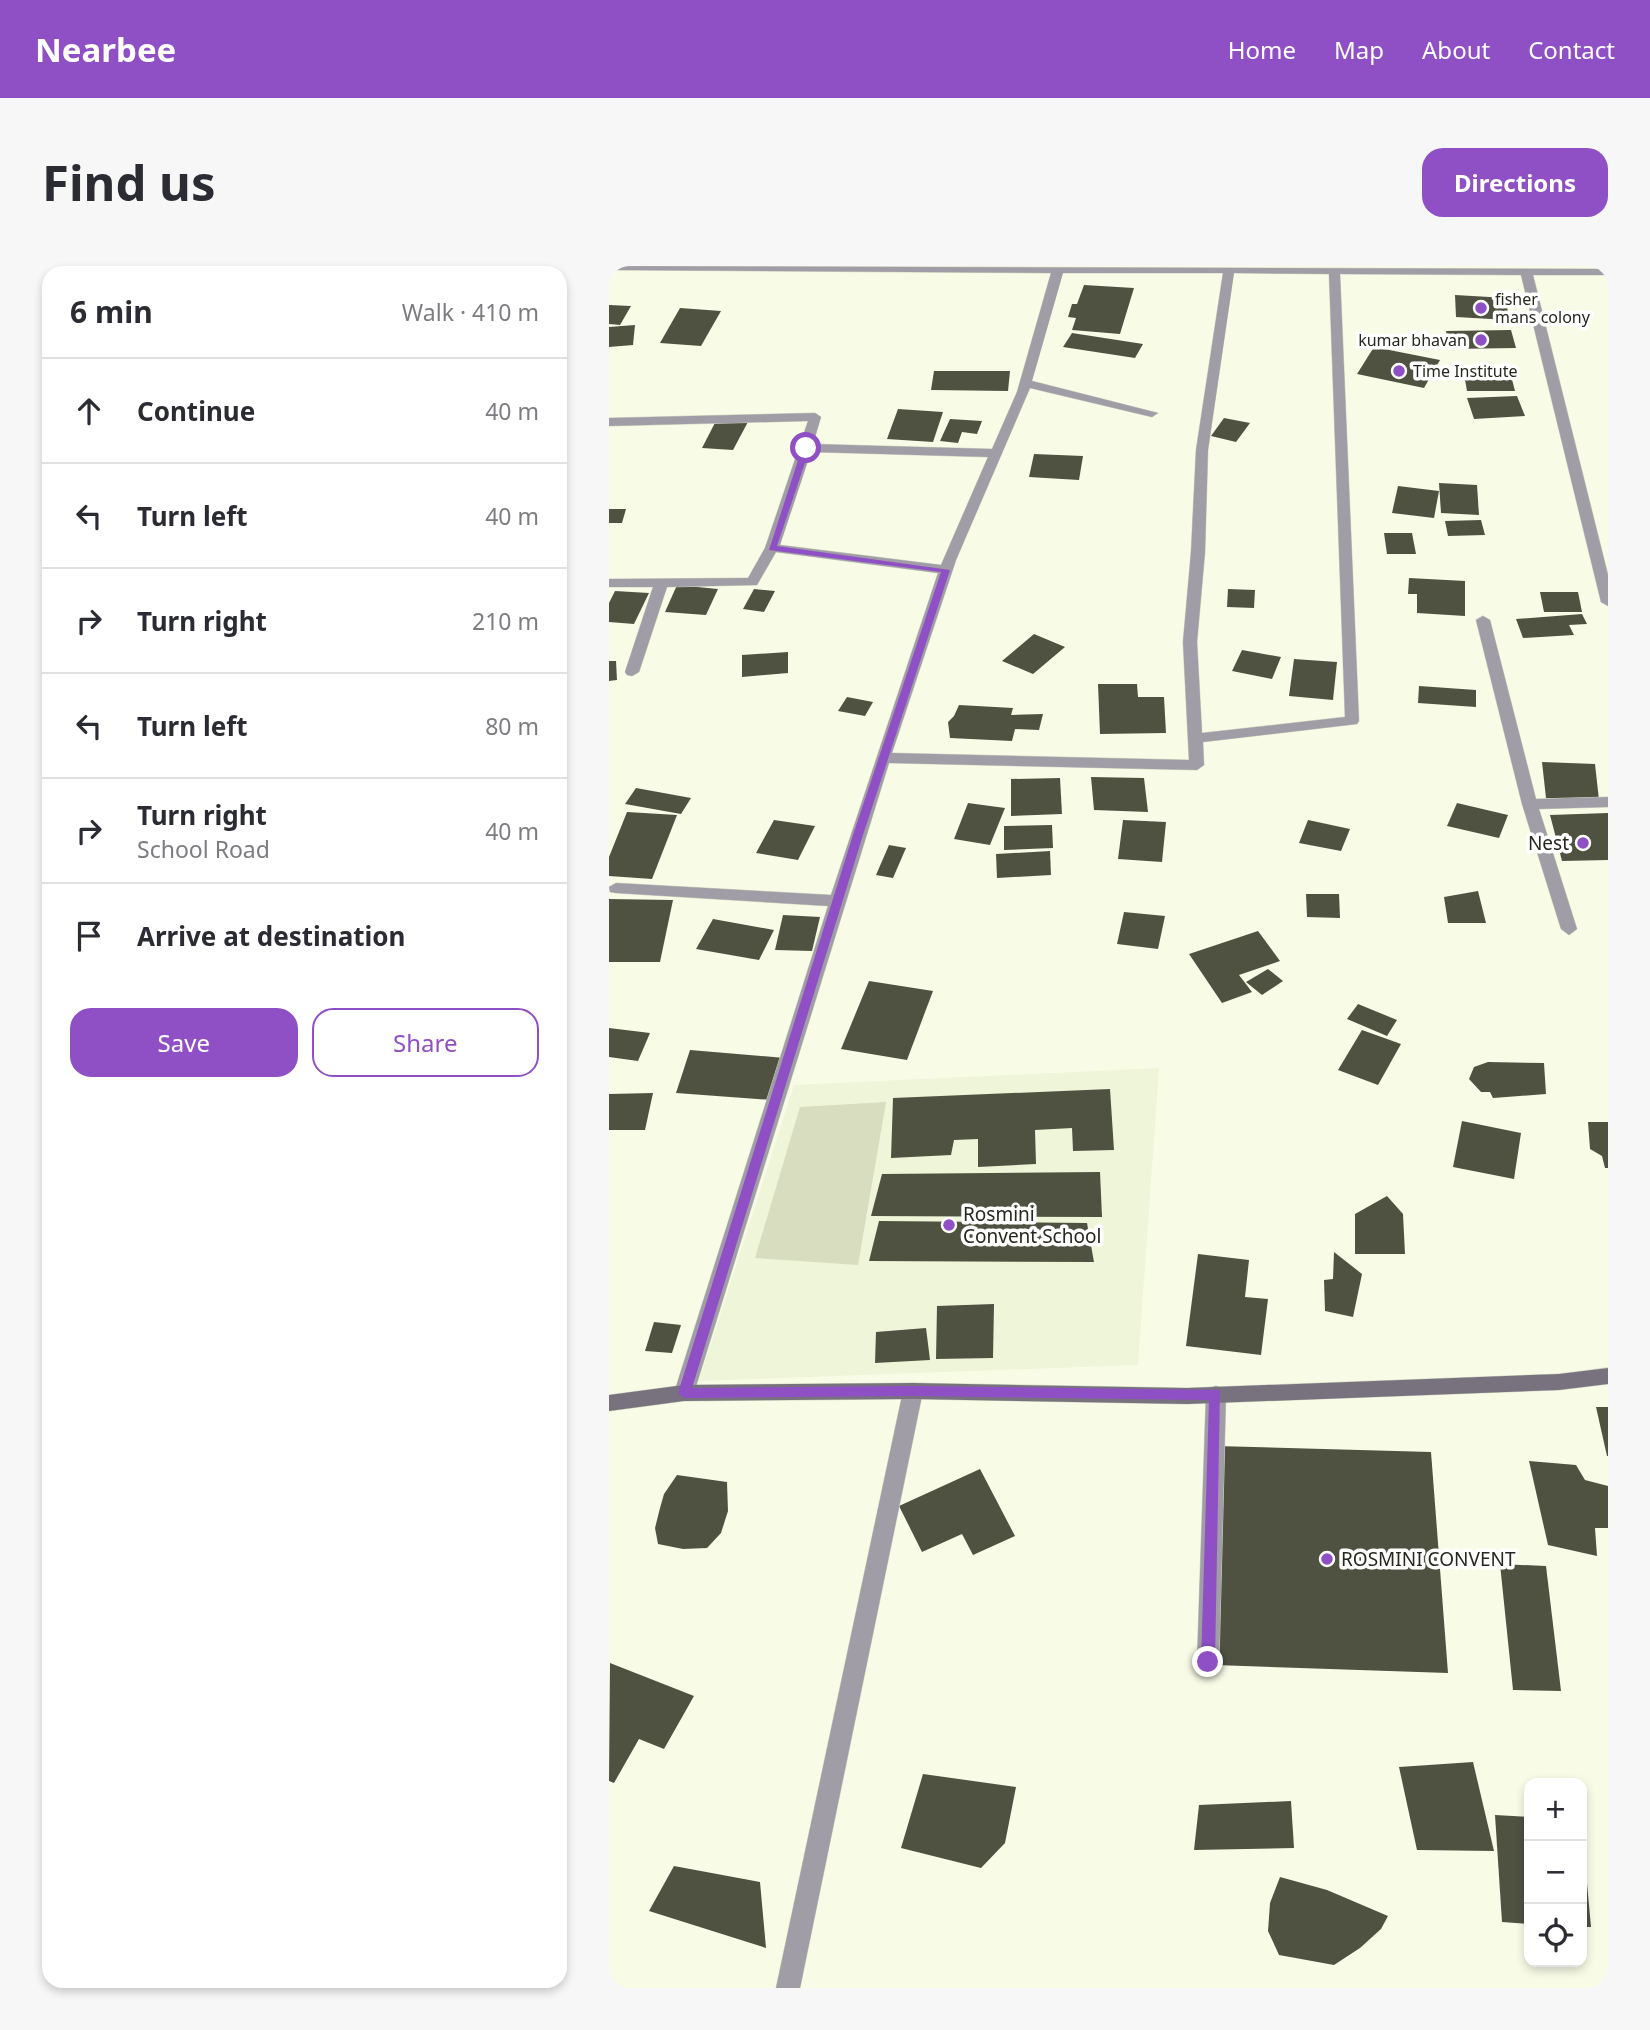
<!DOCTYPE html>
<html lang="en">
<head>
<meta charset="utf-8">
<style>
  body { margin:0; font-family:"Noto Sans",sans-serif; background:#f7f7f7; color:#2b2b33 }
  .controls { position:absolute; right:21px; bottom:21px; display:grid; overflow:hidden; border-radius:14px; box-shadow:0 4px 10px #0003 }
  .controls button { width:63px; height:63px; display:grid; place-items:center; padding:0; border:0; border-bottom:2px solid #e1e1e2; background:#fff; color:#2b2b33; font:35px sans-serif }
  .stop { position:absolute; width:21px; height:21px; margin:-16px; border:5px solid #9050c5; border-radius:50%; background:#fff }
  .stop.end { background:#9050c5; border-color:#fff; box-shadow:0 2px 7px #0008 }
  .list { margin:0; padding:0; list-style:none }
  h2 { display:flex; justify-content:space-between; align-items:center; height:91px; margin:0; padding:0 28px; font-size:30px }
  h2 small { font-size:23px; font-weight:400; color:#7c7c81 }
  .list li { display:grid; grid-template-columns:46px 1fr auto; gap:21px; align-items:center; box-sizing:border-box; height:105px; padding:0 28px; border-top:2px solid #e1e1e2 }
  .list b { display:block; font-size:26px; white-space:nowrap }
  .list p { margin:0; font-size:23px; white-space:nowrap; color:#7c7c81 }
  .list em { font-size:23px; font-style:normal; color:#7c7c81 }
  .actions { display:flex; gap:14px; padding:21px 28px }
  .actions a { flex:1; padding:16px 0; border:2px solid #9050c5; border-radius:21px; text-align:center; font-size:24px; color:#9050c5 }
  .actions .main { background:#9050c5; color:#fff }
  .icon { flex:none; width:38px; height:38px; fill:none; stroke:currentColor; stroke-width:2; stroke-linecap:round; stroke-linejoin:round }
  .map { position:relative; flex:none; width:999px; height:1722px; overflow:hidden; border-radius:21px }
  header { display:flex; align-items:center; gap:42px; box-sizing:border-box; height:98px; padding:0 35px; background:#9050c5; color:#fff }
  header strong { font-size:33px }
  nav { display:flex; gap:38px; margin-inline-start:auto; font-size:24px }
  .intro { display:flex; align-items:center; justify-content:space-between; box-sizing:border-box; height:168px; padding:0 42px }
  h1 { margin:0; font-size:49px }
  .button { padding:18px 32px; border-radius:21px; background:#9050c5; color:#fff; font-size:24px; font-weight:700 }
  main { display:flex; gap:42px; padding:0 42px }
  aside { flex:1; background:#fff; border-radius:21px; box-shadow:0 4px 10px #0003 }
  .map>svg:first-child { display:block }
  .built { fill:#eff5d8 }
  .green { fill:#d7ddbe }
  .building { fill:#4f5241 }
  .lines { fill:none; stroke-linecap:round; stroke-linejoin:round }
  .minor-casing { stroke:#d2d6c3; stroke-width:1 }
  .secondary-casing { stroke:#d2d6c3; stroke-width:1 }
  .minor { fill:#a19da6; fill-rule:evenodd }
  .secondary { fill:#77727d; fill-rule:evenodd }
  .route { fill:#9050c5 }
  .poi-dot { fill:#9050c5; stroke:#fff; stroke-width:2.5 }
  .labels { text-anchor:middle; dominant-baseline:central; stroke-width:7; stroke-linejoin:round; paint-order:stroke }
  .far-poi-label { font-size:16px; fill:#26271f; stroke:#fff; text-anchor:start }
  .poi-label { font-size:19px; fill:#26271f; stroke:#fff; text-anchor:start }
</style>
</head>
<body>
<header>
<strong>Nearbee</strong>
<nav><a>Home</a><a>Map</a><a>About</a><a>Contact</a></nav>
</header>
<div class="intro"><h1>Find us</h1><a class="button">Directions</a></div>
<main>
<aside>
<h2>6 min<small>Walk · 410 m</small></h2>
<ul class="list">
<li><svg class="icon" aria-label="ahead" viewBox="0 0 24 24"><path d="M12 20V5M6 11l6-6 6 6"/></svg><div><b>Continue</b></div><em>40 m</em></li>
<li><svg class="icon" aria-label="left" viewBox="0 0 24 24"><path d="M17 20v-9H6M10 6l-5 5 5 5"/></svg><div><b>Turn left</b></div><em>40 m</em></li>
<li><svg class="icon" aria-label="right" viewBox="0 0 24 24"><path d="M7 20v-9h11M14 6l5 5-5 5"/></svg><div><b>Turn right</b></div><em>210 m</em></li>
<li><svg class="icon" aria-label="left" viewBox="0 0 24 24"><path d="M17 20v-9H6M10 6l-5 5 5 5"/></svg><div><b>Turn left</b></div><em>80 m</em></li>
<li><svg class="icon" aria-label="right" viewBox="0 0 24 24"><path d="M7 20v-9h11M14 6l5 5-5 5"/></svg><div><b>Turn right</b><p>School Road</p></div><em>40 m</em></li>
<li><svg class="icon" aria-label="arrive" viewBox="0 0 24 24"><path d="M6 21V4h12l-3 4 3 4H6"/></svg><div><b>Arrive at destination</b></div></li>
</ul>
<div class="actions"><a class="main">Save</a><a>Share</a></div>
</aside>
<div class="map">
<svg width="999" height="1722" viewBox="0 0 999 1722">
  <rect width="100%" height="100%" fill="#f8fce7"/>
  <!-- built -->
  <polygon class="built" points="550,802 529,1099 90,1115 185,819"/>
  <!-- green -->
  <polygon class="green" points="277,836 249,999 146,992 191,841"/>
  <!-- building -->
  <g class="building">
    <polygon points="475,19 525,22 511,68 463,64 467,52 459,51 463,38 468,38"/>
    <polygon points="846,29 898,32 899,54 847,51"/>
    <polygon points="0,39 22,40 11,59 0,58"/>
    <polygon points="71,42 112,45 92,80 51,77"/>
    <polygon points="26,59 24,79 0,81 0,61"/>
    <polygon points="902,64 907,82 841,83 837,65"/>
    <polygon points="463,67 534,78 526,92 454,81"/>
    <polygon points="765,81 831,94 815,122 748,108"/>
    <polygon points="854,102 900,102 906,125 858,125"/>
    <polygon points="325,105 401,105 399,125 322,124"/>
    <polygon points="908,130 916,150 865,153 858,132"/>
    <polygon points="289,143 334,146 324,176 278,173"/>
    <polygon points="109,151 140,154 124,184 93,182"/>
    <polygon points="615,152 641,157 627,176 602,170"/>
    <polygon points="341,153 373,155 368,168 353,166 349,177 331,175"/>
    <polygon points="425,188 474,190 470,214 420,211"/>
    <polygon points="830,217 868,219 870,249 832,247"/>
    <polygon points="789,220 830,225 825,252 783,247"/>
    <polygon points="0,243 17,243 13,257 0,257"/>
    <polygon points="872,254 876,269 839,270 836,255"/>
    <polygon points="775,267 803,267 807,288 778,288"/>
    <polygon points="800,312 856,315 856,350 808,347 808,328 799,328"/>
    <polygon points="68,319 109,323 97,349 56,346"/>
    <polygon points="145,323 166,325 155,346 134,343"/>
    <polygon points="619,323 646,324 645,342 618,341"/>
    <polygon points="6,325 40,327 25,358 0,356 0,337"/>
    <polygon points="931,326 969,326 973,346 935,346"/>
    <polygon points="973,348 978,358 960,359 965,369 914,372 907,353"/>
    <polygon points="425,368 456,381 424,408 393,395"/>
    <polygon points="633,384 672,391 663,413 623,405"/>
    <polygon points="179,386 179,407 133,411 133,389"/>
    <polygon points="685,393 728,396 724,434 680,430"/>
    <polygon points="0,395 7,395 8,414 0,415"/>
    <polygon points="489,418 528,418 529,431 555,431 557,467 491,468"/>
    <polygon points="810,420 867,424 867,441 809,437"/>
    <polygon points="238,431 264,436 256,450 229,445"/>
    <polygon points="350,439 404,442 402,449 434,448 430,464 406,463 403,475 341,472 339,456 345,450"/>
    <polygon points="933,496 986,498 990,534 937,532"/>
    <polygon points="482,511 535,512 539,546 485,544"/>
    <polygon points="451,512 453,548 402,550 402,513"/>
    <polygon points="27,522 82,532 72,548 16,538"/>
    <polygon points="359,537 396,542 381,579 345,573"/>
    <polygon points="848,537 899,549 890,572 838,560"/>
    <polygon points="18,546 68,549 43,613 0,610 0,591"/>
    <polygon points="999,547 999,594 953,595 941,549"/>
    <polygon points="165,554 206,560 189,594 147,587"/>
    <polygon points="514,554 557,556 553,596 509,593"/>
    <polygon points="699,554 741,563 732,585 690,577"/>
    <polygon points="443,559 444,582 395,584 395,560"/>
    <polygon points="280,579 297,582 284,612 267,609"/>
    <polygon points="441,585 442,609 388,612 387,588"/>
    <polygon points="869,625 877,657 839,657 835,631"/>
    <polygon points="697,628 730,628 731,652 698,651"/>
    <polygon points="0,633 64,634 51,696 0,696"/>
    <polygon points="515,646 556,650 549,683 508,678"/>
    <polygon points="174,649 211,651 203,685 166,684"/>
    <polygon points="104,653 165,664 150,694 87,683"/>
    <polygon points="649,665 671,695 630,709 643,726 613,737 580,688"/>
    <polygon points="659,703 674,715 653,729 637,716"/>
    <polygon points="260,715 324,725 298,794 232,783"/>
    <polygon points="749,738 788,754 778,770 738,753"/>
    <polygon points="0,762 41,767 29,795 0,791"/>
    <polygon points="753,764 792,778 769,819 729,804"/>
    <polygon points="81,784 176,792 163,834 67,827"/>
    <polygon points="879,796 935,797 937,828 884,832 881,826 872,826 860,813 865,801"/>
    <polygon points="501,823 505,884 464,885 463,862 426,864 427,898 369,901 369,873 345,874 342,889 282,892 284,832"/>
    <polygon points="44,827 36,864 0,864 0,828"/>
    <polygon points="853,855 912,867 905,913 844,901"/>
    <polygon points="979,856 999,856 999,902 996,902 993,890 981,883"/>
    <polygon points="491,906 493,951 262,950 273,908"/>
    <polygon points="778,930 794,948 796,988 746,988 746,948"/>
    <polygon points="270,955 478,957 485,996 260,995"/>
    <polygon points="725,986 753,1008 744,1051 716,1045 715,1014 724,1013"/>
    <polygon points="589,988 640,994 636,1031 659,1033 652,1089 577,1080"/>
    <polygon points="385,1038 384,1092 327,1093 328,1040"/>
    <polygon points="45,1056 72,1059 63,1087 36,1085"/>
    <polygon points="317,1062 321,1094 266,1097 267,1066"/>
    <polygon points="987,1141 999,1141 999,1190 998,1190"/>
    <polygon points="607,1180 822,1186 839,1407 606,1399"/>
    <polygon points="920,1195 967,1199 976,1214 999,1220 999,1262 986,1262 988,1290 939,1279"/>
    <polygon points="371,1203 406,1270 364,1289 353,1268 313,1286 290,1240"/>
    <polygon points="68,1209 118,1216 119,1245 112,1267 98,1282 74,1283 49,1278 46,1262 51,1242 55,1228"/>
    <polygon points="891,1298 937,1300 952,1425 904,1424"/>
    <polygon points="1,1397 85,1430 55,1483 30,1473 5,1517 0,1515"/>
    <polygon points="864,1496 885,1585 808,1584 790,1501"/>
    <polygon points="314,1508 407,1521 396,1577 372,1602 292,1582"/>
    <polygon points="682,1535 685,1582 585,1584 590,1539"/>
    <polygon points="886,1549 920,1551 920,1658 893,1656"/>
    <polygon points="973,1585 975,1585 982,1661 973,1661"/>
    <polygon points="65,1600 151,1616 157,1682 40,1645"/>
    <polygon points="671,1611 718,1624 779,1650 772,1663 751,1682 725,1699 670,1689 659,1665 661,1637"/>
  </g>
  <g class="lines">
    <!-- minor casing -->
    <g class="minor-casing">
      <g id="minor">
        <path d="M0 0 999 3V9H924L999 309V340L992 336 912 9 731 8 750 455 748 458 594 476 595 499 588 504 280 497 85 1127 82 1133 75 1135 68 1133 65 1127 219 640 7 627 1 626 0 621 7 617 222 629 329 307 167 286 148 319 58 321 30 406 23 410 18 409 16 406 44 321H0V313L139 312 156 282 199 155 0 160V152L206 147 212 151 204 178 383 183 408 126 442 7 0 4ZM454 7H614L587 184 582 286 574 376 580 494 283 487 347 294 421 122 543 151 549 147 423 115ZM625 7 720 8 736 451 593 467 588 376 596 286 599 184ZM202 186 379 191 332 299 171 279Z"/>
        <polygon points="874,350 881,354 927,533 999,531 999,541 930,543 968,663 960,669 952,663 913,538 867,354"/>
        <polygon points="304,1117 311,1119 314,1125 191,1722 167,1722 294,1125 297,1119"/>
        <polygon points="607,1120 614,1122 617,1128 610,1396 607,1403 599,1406 591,1403 588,1396 597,1128 600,1122"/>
      </g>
    </g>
    <!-- secondary casing -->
    <g class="secondary-casing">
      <polygon id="secondary" points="999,1102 999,1118 950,1124 578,1138 304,1133 75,1135 0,1145 0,1129 75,1119 304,1117 578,1122 950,1108"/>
    </g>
    <!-- minor -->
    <use href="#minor" class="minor"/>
    <!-- secondary -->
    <use href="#secondary" class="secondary"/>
  </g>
  <!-- route -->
  <polygon class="route" points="197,180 201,182 168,280 341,304 254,569 83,1122 304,1120 611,1124 606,1396 599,1402 592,1396 600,1134 304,1130 75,1132 69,1127 244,569 332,306 160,284 193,182"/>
  <!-- markers -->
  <g class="poi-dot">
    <circle cx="872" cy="42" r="7"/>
    <circle cx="872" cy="74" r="7"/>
    <circle cx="790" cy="105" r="7"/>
    <circle cx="974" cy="577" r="7"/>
    <circle cx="340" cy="959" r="7"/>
    <circle cx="718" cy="1293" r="7"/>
  </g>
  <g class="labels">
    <!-- far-poi labels -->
    <g class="far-poi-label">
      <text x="886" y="33">fisher<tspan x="886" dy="18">mans colony</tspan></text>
      <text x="858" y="74" text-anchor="end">kumar bhavan</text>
      <text x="804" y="105">Time Institute</text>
    </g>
    <!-- poi labels -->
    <g class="poi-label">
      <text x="960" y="577" text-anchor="end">Nest</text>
      <text x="354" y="948">Rosmini<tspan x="354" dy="22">Convent School</tspan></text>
      <text x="732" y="1293">ROSMINI CONVENT</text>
    </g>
  </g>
</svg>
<div class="controls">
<button>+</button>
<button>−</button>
<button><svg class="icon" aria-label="locate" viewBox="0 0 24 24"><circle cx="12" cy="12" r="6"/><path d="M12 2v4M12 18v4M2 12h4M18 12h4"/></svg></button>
</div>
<div class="stop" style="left:197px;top:182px"></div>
<div class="stop end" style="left:599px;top:1396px"></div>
</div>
</main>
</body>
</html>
